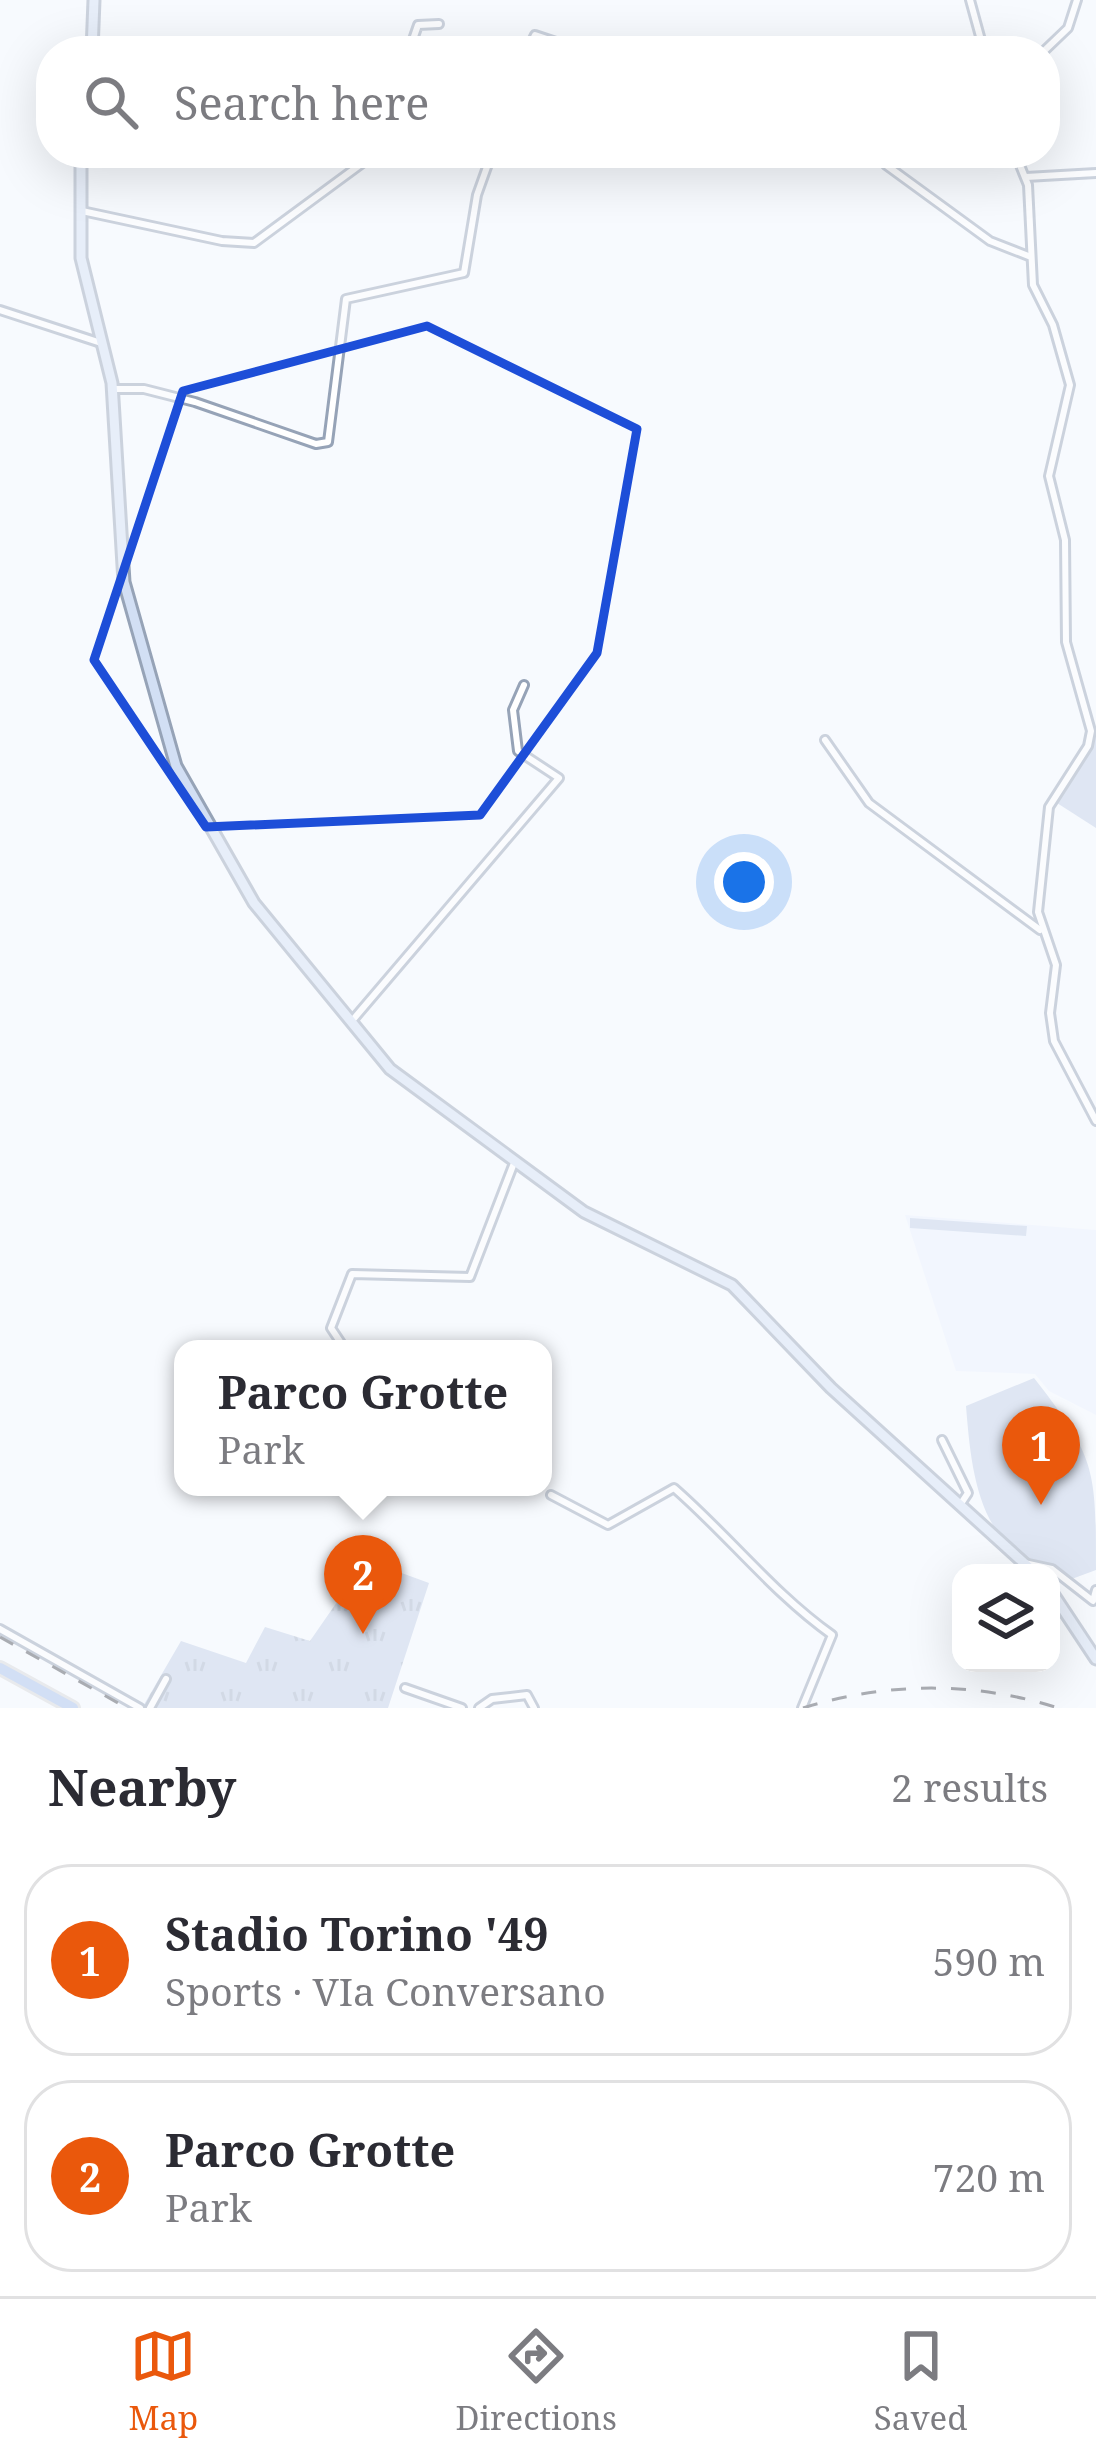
<!DOCTYPE html>
<html lang="en">
<head>
<meta charset="utf-8">
<style>
  body { margin:0; font-family:"Noto Serif",serif; background:#f7f7f7; color:#2b2b33 }
  .controls { position:absolute; right:36px; bottom:36px; display:grid; overflow:hidden; border-radius:24px; box-shadow:0 12px 48px #0002 }
  .controls button { width:108px; height:108px; display:grid; place-items:center; padding:0; border:0; border-bottom:3px solid #e1e1e2; background:#fff; color:#2b2b33; font:60px sans-serif }
  .you { position:absolute; left:744px; top:882px; width:42px; height:42px; margin:-30px; border:9px solid #fff; border-radius:50%; background:#1a73e8; box-shadow:0 0 0 18px #1a73e833 }
  .badge { display:grid; place-items:center; width:78px; height:78px; border-radius:50%; background:#ea580c; color:#fff; font-size:39px; font-weight:700 }
  .pin { position:absolute; translate:-50% -99px; filter:drop-shadow(0 3px 6px #0008) }
  .pin::after { content:''; position:absolute; top:63px; width:42px; height:36px; background:inherit; clip-path:polygon(0 0,100% 0,50% 100%) }
  .popup { position:absolute; left:174px; top:1340px; width:378px; height:156px; box-sizing:border-box; display:grid; place-content:center; border-radius:24px; background:#fff; filter:drop-shadow(0 3px 9px #0005); font-size:39px; white-space:nowrap; color:#7c7c81 }
  .popup b { font-size:45px; color:#2b2b33 }
  .popup::after { content:''; position:absolute; left:50%; top:100%; margin-left:-24px; border:24px solid transparent; border-top-color:#fff }
  .list { margin:0; padding:0; list-style:none }
  h2 { display:flex; justify-content:space-between; align-items:center; height:156px; margin:0; padding:0 48px; font-size:51px }
  h2 small { font-size:39px; font-weight:400; color:#7c7c81 }
  .list li { display:grid; grid-template-columns:78px 1fr auto; gap:36px; align-items:center; box-sizing:border-box; height:192px; margin:0 24px 24px; padding:0 24px; border:3px solid #e1e1e2; border-radius:48px }
  .list b { display:block; font-size:45px; white-space:nowrap }
  .list p { margin:0; font-size:39px; white-space:nowrap; color:#7c7c81 }
  .list em { font-size:39px; font-style:normal; color:#7c7c81 }
  .icon { flex:none; width:66px; height:66px; fill:none; stroke:currentColor; stroke-width:2; stroke-linecap:round; stroke-linejoin:round }
  .map { position:relative; flex:none; width:1096px; height:1708px; overflow:hidden }
  .search { position:absolute; background:#fff; box-shadow:0 12px 48px #0002; left:36px; right:36px; top:36px; height:132px; display:flex; align-items:center; gap:30px; box-sizing:border-box; padding:0 42px; border-radius:48px; color:#7c7c81; font-size:45px }
  .sheet { height:588px; background:#fff }
  nav { display:flex; justify-content:space-around; align-items:center; box-sizing:border-box; height:168px; border-top:3px solid #e1e1e2; background:#fff; font-size:33px; color:#7c7c81 }
  nav a { display:grid; justify-items:center; gap:6px }
  nav .on { color:#ea580c }
  .map>svg:first-child { display:block }
  .built { fill:#ebf2fe }
  .park { fill:url(#park-tufts) }
  .pitch { fill:#c0cfe7 }
  .lines { fill:none; stroke-linecap:round; stroke-linejoin:round }
  .street-casing { stroke:#96a3b7; stroke-width:12 }
  .secondary-casing { stroke:#96a3b7; stroke-width:15 }
  .primary-casing { stroke:#d6d7d9; stroke-width:16 }
  .street { stroke:#fff; stroke-width:6 }
  .secondary { stroke:#d2dff4; stroke-width:9 }
  .primary { stroke:#a5bfea; stroke-width:10 }
  .rail { stroke:#4b4f57; stroke-width:3; stroke-dasharray:15 15; stroke-linecap:butt }
  .marked { fill:none; stroke:#1d4ed8; stroke-width:9; stroke-linejoin:round }
</style>
</head>
<body>
<div class="map">
<svg width="1096" height="1708" viewBox="0 0 1096 1708">
  <defs>
    <pattern id="park-tufts" width="24" height="20" patternUnits="userSpaceOnUse" patternTransform="scale(3)"><rect width="24" height="20" fill="#c0cfe7"/><path d="M3 7l-1-3M5 7V3M7 7l1-3M15 17l-1-3M17 17v-4M19 17l1-3" fill="none" stroke="#a5b2c7"/></pattern>
  </defs>
  <rect width="100%" height="100%" fill="#f7fafe"/>
  <!-- built -->
  <polygon class="built" points="905,1215 1096,1230 1096,1415 1049,1391 1035,1374 956,1371"/>
  <!-- park -->
  <polygon class="park" points="366,1560 429,1583 388,1708 142,1708 181,1641 246,1663 265,1627 310,1641"/>
  <!-- pitch -->
  <g class="pitch">
    <polygon points="1096,733 1096,828 1057,803"/>
    <polygon points="910,1218 1027,1226 1026,1236 910,1228"/>
    <path d="M1034 1378C1096 1457 1096 1469 1096 1570L1069 1580C1046 1560 1039 1565 1020 1554 975 1525 970 1454 966 1406Z"/>
  </g>
  <g class="lines">
    <!-- street casing -->
    <g class="street-casing">
      <g id="street">
        <polyline points="970,0 984,51"/>
        <polyline points="409,51 418,25 439,24"/>
        <polyline points="527,51 535,35 580,50"/>
        <polyline points="1044,51 1068,28 1077,0"/>
        <polyline points="1015,153 1028,185 1033,285 1053,325 1070,385 1049,476 1065,540 1066,642 1091,731 1088,746 1049,807 1038,912 1056,965 1050,1013 1054,1041 1096,1121"/>
        <polyline points="886,165 990,241 1031,257"/>
        <polyline points="1026,177 1096,173"/>
        <polyline points="82,211 222,241 254,243 376,153"/>
        <polyline points="0,310 98,342"/>
        <polyline points="113,389 144,389 195,402 316,444 328,442 346,299 464,273 477,195 492,153"/>
        <polyline points="825,740 869,803 1040,930"/>
        <polyline points="351,1022 559,778 518,751 513,710 524,685"/>
        <polyline points="345,1349 331,1328 352,1274 470,1277 514,1163"/>
        <polyline points="942,1440 968,1493 960,1505"/>
        <path d="M551 1495 608 1525 674 1488C729 1536 773 1593 832 1635L802 1708"/>
        <polyline points="1024,1563 1052,1569 1093,1601 1096,1590"/>
        <polyline points="0,1629 140,1708"/>
        <polyline points="405,1688 462,1708"/>
        <polyline points="150,1708 166,1679"/>
        <polyline points="479,1708 492,1699 527,1695 534,1708"/>
      </g>
    </g>
    <!-- secondary casing -->
    <g class="secondary-casing">
      <g id="secondary">
        <polyline points="92,51 94,0"/>
        <polyline points="81,153 81,258 112,383 124,582 176,766 254,903 390,1069 584,1212 732,1285 831,1388 1035,1573"/>
        <polyline points="1051,1591 1096,1659"/>
      </g>
    </g>
    <!-- primary casing -->
    <g class="primary-casing">
      <polyline id="primary" points="0,1668 73,1708"/>
    </g>
    <!-- street -->
    <use href="#street" class="street"/>
    <!-- secondary -->
    <use href="#secondary" class="secondary"/>
    <!-- primary -->
    <use href="#primary" class="primary"/>
    <!-- rail -->
    <g class="rail">
      <polyline points="0,1637 127,1708"/>
      <path d="M803 1708C887 1682 974 1681 1058 1708"/>
    </g>
  </g>
  <!-- marked area -->
  <path d="M0 0H1096V1708H0ZM427 326 637 429 597 653 480 815 206 827 94 660 183 391Z" fill="#f7fafe" fill-opacity=".55" fill-rule="evenodd"/>
  <path class="marked" d="M427 326 637 429 597 653 480 815 206 827 94 660 183 391Z"/>
</svg>
<div class="controls">
<button><svg class="icon" aria-label="layers" viewBox="0 0 24 24"><path d="M12 4l9 5-9 5-9-5zM3 14l9 5 9-5"/></svg></button>
</div>
<div class="you"></div>
<div class="pin badge" style="left:1041px;top:1505px">1</div>
<div class="pin badge" style="left:363px;top:1634px">2</div>
<div class="popup"><b>Parco Grotte</b>Park</div>
<div class="search"><svg class="icon" aria-label="search" viewBox="0 0 24 24"><circle cx="10" cy="10" r="6"/><path d="M15 15l6 6"/></svg>Search here</div>
</div>
<section class="sheet">
<h2>Nearby<small>2 results</small></h2>
<ul class="list">
<li><span class="badge">1</span><div><b>Stadio Torino '49</b><p>Sports · VIa Conversano</p></div><em>590 m</em></li>
<li><span class="badge">2</span><div><b>Parco Grotte</b><p>Park</p></div><em>720 m</em></li>
</ul>
</section>
<nav>
<a class="on"><svg class="icon" aria-label="map" viewBox="0 0 24 24"><path d="M3 6l6-2 6 2 6-2v14l-6 2-6-2-6 2zM9 4v14M15 6v14"/></svg>Map</a>
<a><svg class="icon" aria-label="directions" viewBox="0 0 24 24"><path d="M12 3l9 9-9 9-9-9zM9 14v-3h6M13 9l2 2-2 2"/></svg>Directions</a>
<a><svg class="icon" aria-label="saved" viewBox="0 0 24 24"><path d="M7 4h10v16l-5-4-5 4z"/></svg>Saved</a>
</nav>
</body>
</html>
